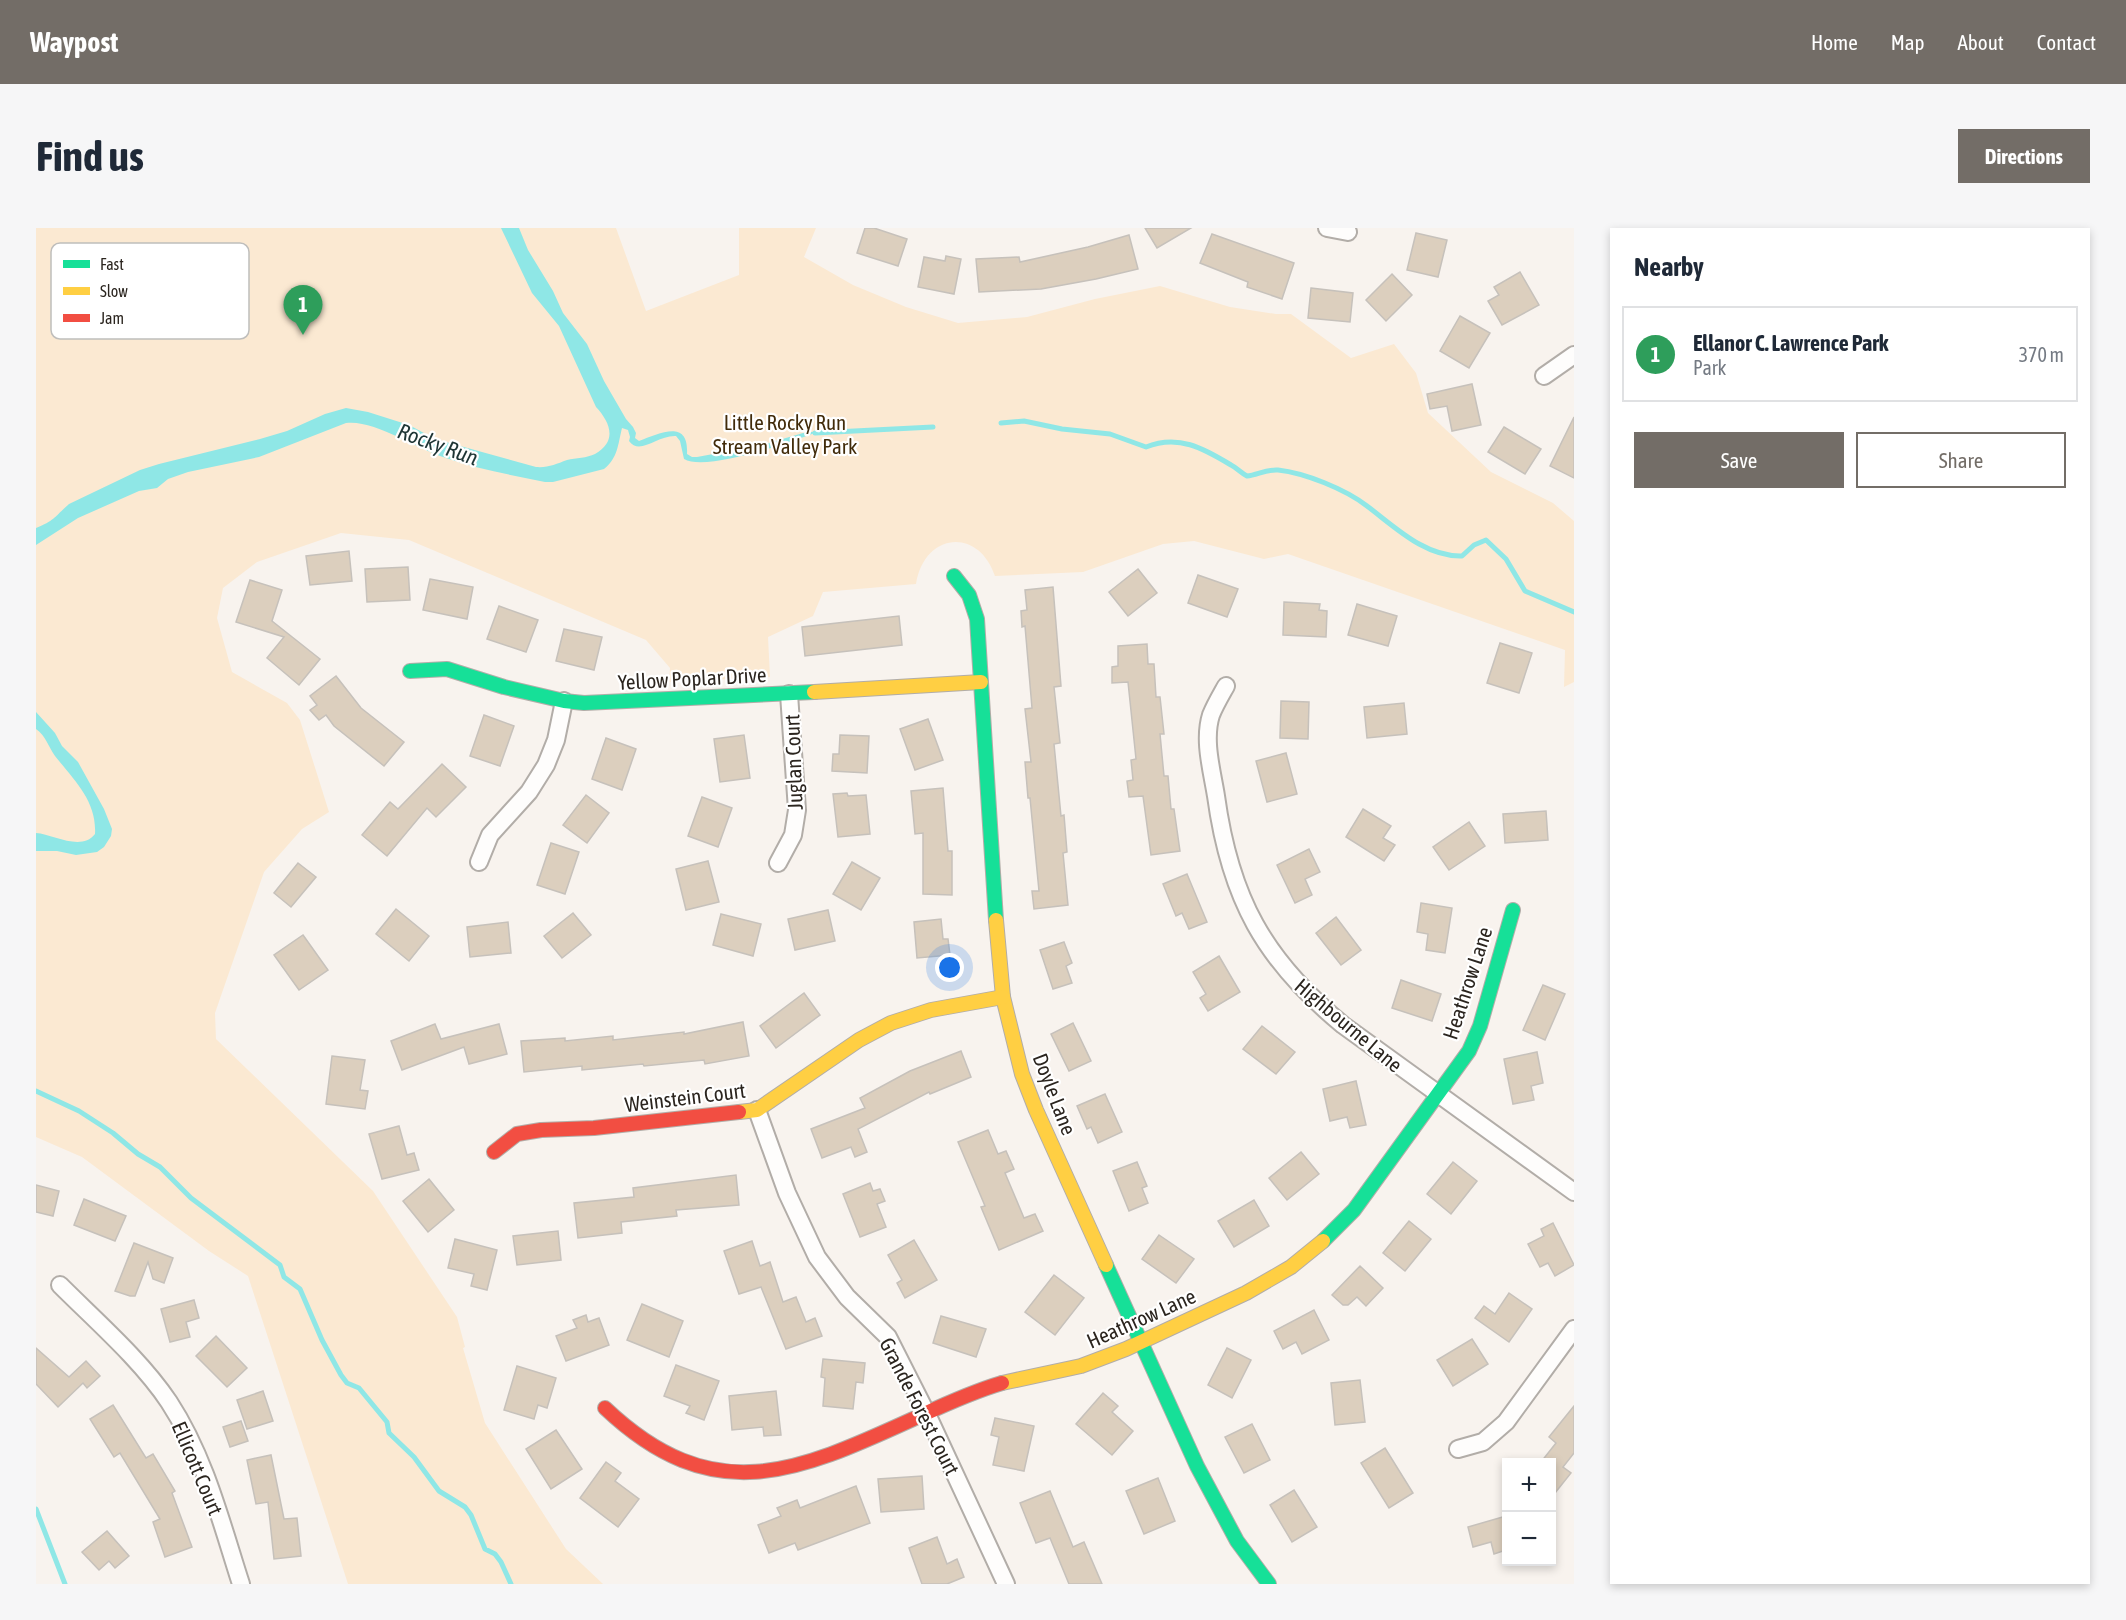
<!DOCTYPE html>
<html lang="en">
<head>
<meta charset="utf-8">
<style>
  body { margin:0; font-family:"Asap Condensed",sans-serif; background:#f6f6f7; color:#1f2937 }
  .controls { position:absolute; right:18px; bottom:18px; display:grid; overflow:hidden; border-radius:0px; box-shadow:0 3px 9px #0003 }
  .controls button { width:54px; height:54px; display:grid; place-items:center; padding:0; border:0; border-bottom:2px solid #e0e1e3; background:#fff; color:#1f2937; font:30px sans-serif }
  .you { position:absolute; left:914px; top:740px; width:21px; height:21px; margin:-15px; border:4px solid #fff; border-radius:50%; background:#1a73e8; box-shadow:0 0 0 9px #1a73e833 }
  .badge { display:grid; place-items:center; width:39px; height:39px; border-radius:50%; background:#736d67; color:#fff; font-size:20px; font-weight:700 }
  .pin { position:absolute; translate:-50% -50px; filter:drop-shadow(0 2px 3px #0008) }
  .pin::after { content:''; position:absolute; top:32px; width:21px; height:18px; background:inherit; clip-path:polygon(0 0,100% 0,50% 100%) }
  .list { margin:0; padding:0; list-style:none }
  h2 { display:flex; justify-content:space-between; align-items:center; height:78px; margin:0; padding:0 24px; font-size:26px }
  h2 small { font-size:20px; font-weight:400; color:#747a83 }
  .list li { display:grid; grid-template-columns:39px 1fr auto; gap:18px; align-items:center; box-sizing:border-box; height:96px; margin:0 12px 12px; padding:0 12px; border:2px solid #e0e1e3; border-radius:0px }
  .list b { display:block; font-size:22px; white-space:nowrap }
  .list p { margin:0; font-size:20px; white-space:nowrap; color:#747a83 }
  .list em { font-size:20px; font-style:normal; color:#747a83 }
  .actions { display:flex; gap:12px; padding:18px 24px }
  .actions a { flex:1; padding:14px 0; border:2px solid #736d67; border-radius:0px; text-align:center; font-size:21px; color:#736d67 }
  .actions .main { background:#736d67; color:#fff }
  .map { position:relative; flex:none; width:1538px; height:1356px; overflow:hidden; border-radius:0px }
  header { display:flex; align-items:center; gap:36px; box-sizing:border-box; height:84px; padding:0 30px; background:#736d67; color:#fff }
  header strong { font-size:28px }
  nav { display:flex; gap:33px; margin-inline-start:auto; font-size:21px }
  .intro { display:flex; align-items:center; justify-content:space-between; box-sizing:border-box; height:144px; padding:0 36px }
  h1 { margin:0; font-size:42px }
  .button { padding:15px 27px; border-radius:0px; background:#736d67; color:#fff; font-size:21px; font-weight:700 }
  main { display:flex; gap:36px; padding:0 36px }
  aside { flex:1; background:#fff; border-radius:0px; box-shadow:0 3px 9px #0003 }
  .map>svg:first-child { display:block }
  .green { fill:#fbe9d2 }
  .water { fill:#8fe7e6 }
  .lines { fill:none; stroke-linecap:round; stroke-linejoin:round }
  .stream { stroke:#8fe7e6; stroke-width:5 }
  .building { fill:#dccfbe; stroke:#c6c1bb; stroke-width:1.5 }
  .street-casing { stroke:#b2ada8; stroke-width:20 }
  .fast-casing { stroke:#b2ada8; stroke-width:16 }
  .slow-casing { stroke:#b2ada8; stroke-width:16 }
  .jam-casing { stroke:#b2ada8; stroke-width:16 }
  .street { stroke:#fefdfc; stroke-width:16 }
  .fast { stroke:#16e098; stroke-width:14 }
  .slow { stroke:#ffcf43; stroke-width:14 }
  .jam { stroke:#f24e42; stroke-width:14 }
  .labels { text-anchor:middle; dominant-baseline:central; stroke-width:4.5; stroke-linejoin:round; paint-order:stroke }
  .park-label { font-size:21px; fill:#412b0a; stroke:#fff }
  .street-label { font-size:21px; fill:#2b251f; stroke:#fff }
  .water-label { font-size:22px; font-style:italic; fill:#1e3535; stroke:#fff }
  .key { fill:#fff; stroke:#bfbebc; stroke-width:1.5 }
  .key-label { font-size:16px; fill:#2b251f }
</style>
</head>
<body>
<header>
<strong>Waypost</strong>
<nav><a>Home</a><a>Map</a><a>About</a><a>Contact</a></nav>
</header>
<div class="intro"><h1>Find us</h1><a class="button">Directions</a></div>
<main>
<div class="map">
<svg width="1538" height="1356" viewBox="0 0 1538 1356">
  <rect width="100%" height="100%" fill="#f8f3ee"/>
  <!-- green -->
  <path class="green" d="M0 0H580L610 83 703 47V0H780L768 29 817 57 870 79 922 95 991 89 1059 71 1124 58 1194 79 1240 86H1255L1315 130 1358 116 1380 145 1392 185 1455 244 1517 275 1538 293V454L1528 459 1529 422 1252 326 1228 331 1158 313 1127 316 1047 344 959 348C942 298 888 305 880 356L787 364 777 388 732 409 734 449 633 454 634 440 610 412 373 312 305 305 221 334 187 360 181 390 196 444 251 475 264 492 293 584 266 601 228 644 179 785 180 811 337 963 421 1089 429 1119 427 1120 449 1195 530 1321 567 1356H312L212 1048 173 1023 46 929 0 909Z"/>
  <!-- water -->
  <g class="water">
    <path d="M465 0H483L492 22 517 63 527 85 551 116 568 153 590 191 597 199 600 205 599 210 603 213C623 206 653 190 651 226L656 229H661L726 217 767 205 784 203C758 213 671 244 648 231L644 213 640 208C621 207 604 228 593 213L594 209 592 202 586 200C582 216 582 230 568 241L517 254H509C475 247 442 241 410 230 382 221 337 191 310 195L223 229 152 244 132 251 121 260 103 263 42 290 0 317V300C20 292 19 288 33 276L104 242 123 236 224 211 251 203 289 186 310 180 332 184 373 197 399 211 500 239C512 240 520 236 531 232 540 230 551 230 559 226 582 213 574 194 560 179L523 98 496 65Z"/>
    <path d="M0 484 19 505 26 518 42 534 68 581 76 601 75 608 68 619 61 624 40 627 21 623H0V605C17 606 45 624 59 606 61 573 38 552 19 528 12 518 10 508 0 501Z"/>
  </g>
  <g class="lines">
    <!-- stream -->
    <g class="stream">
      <path d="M965 195 988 193 1026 201 1074 206 1110 219C1142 206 1167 220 1195 237 1201 240 1205 245 1211 248 1221 247 1231 241 1242 242 1269 245 1309 261 1331 278 1359 299 1389 329 1426 328L1438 317 1450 312 1470 331 1489 363 1538 384"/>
      <polyline points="779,205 897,199"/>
      <polyline points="0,863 43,883 77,905 102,926 124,939 155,970 244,1037 248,1049 264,1061 286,1112 305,1147 311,1155 323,1160 351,1194 353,1205 378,1229 403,1263 429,1279 435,1287 449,1321 459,1326 465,1334 475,1356"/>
      <polyline points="0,1281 29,1356"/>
    </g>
  </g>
  <!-- building -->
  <g class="building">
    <polygon points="829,0 838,0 871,11 862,38 821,25"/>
    <polygon points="1109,0 1155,0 1121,20"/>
    <polygon points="1380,5 1411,12 1402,49 1371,42"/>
    <polygon points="1176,6 1258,35 1246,71 1211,59 1212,54 1164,35"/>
    <polygon points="1093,7 1102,41 1060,51 1005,61 943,64 940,31 983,29 984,34 1052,19"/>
    <polygon points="910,28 925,31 918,66 882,59 888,29 909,33"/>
    <polygon points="1484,44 1503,77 1466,97 1452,73 1463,67 1458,59"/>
    <polygon points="1356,46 1376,67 1350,93 1330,72"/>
    <polygon points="1275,60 1317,65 1314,94 1272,90"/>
    <polygon points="1424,88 1454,105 1433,140 1404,123"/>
    <polygon points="1436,156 1445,197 1416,203 1411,178 1394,181 1391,166"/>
    <polygon points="1538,189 1538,250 1514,238"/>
    <polygon points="1468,199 1505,221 1489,246 1452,224"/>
    <polygon points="313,323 316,353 274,357 270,328"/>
    <polygon points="372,339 374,372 331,374 329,341"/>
    <polygon points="1102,341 1121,365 1092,388 1073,364"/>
    <polygon points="1162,347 1202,361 1191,389 1152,375"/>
    <polygon points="394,351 437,359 431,391 387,382"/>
    <polygon points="214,352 246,362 236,393 284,431 263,457 231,430 248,409 200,394"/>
    <polygon points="1017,359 1025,458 1018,459 1024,515 1018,516 1025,588 1028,587 1031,624 1027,625 1032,677 998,681 996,663 1003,663 994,570 992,570 989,534 995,534 989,481 996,480 989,398 986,399 985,383 991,382 989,362"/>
    <polygon points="1248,374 1284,376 1283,382 1291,383 1290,409 1247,407"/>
    <polygon points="1321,376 1361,388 1352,418 1312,407"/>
    <polygon points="463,378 502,392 490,424 451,411"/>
    <polygon points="863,388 866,417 769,428 766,399"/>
    <polygon points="528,401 566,409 558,442 520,433"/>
    <polygon points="1464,415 1496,425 1483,465 1451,455"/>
    <polygon points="1111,416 1112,436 1118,436 1120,469 1124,469 1128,506 1124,506 1128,548 1132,548 1135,581 1138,581 1144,623 1115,627 1107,568 1093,569 1091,553 1097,552 1095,532 1100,531 1092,454 1076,455 1076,439 1082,438 1082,418"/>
    <polygon points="300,448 325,480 368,514 348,538 298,498 290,487 283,492 274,482 281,477 274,468"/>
    <polygon points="1245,473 1273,474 1272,511 1244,510"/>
    <polygon points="1368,475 1371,506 1331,510 1328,479"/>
    <polygon points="448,487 478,498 464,538 434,528"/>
    <polygon points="892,491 907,532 879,542 864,501"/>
    <polygon points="708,507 714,550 684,554 678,511"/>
    <polygon points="804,507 833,508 831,545 796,543 797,526 803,526"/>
    <polygon points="570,510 600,521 586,562 556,551"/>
    <polygon points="1250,525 1261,566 1231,574 1220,533"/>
    <polygon points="406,536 430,559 400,589 391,580 351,628 326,607 354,574 362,581"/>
    <polygon points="907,560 912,623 916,623 916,667 887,666 887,605 879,606 875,563"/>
    <polygon points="811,565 812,568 830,567 834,606 802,609 797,566"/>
    <polygon points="550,567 573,585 551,615 527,597"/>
    <polygon points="666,569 696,580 682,619 652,608"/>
    <polygon points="1327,581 1355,598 1347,610 1359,617 1348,633 1310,609"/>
    <polygon points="1510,583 1512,612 1469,615 1467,586"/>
    <polygon points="1433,594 1449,618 1413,642 1397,619"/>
    <polygon points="515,615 543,624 529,666 501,657"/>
    <polygon points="1273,621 1284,644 1269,651 1276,667 1259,675 1241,637"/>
    <polygon points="672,633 683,674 650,682 640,641"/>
    <polygon points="816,634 844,650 825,682 797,666"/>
    <polygon points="262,635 280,649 255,679 238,665"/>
    <polygon points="1151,646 1171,694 1153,701 1146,685 1140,688 1127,656"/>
    <polygon points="1385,675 1416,680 1409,725 1390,722 1392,706 1381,704"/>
    <polygon points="360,681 393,708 373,733 340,706"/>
    <polygon points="792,682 799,713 759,722 752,691"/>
    <polygon points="537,685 555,707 526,730 508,708"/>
    <polygon points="685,686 725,696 717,728 677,717"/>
    <polygon points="1300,689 1325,722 1305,737 1280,705"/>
    <polygon points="905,691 907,711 912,711 914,727 881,730 878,694"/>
    <polygon points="472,694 475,725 434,729 431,699"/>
    <polygon points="267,707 292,742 263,762 238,727"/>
    <polygon points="1028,714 1036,735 1030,738 1036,755 1017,761 1004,722"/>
    <polygon points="1183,728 1204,764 1172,783 1164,770 1170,766 1157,744"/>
    <polygon points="1365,752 1405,766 1396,793 1356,780"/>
    <polygon points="1507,757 1529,766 1509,812 1487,802"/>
    <polygon points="768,765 784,787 740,820 724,798"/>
    <polygon points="707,794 713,828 669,836 668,832 608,838 607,836 546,842 546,838 488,844 485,813 529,810 529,813 577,808 577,812 648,804 648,806"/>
    <polygon points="1037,795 1055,833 1033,843 1015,806"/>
    <polygon points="399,796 405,811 463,796 471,826 433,836 428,819 366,842 355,813"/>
    <polygon points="1226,798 1259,824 1240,846 1207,821"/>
    <polygon points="925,823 935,849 894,866 893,864 822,901 831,924 819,929 815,919 786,930 775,901 829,880 824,870 874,843"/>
    <polygon points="1501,824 1507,855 1495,858 1498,872 1477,876 1468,831"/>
    <polygon points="296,828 329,832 324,862 332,863 329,881 290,876"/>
    <polygon points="1320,853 1330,897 1314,900 1311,889 1294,893 1287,861"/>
    <polygon points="1069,866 1086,904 1062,915 1055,899 1051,901 1041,878"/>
    <polygon points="363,898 371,927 378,925 383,942 346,951 333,906"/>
    <polygon points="952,902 962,926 970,923 978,941 969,945 988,990 999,986 1007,1003 963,1022 945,979 949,978 922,914"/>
    <polygon points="1265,924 1283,946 1251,972 1233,950"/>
    <polygon points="1101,934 1111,958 1106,960 1112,975 1093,983 1077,943"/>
    <polygon points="1417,934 1441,953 1415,986 1391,966"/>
    <polygon points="700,947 703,977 640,982 641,988 585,994 586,1005 542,1010 538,975 598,969 597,960"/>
    <polygon points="393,951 418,982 392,1004 367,973"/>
    <polygon points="834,955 837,963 844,961 849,973 841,976 850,999 824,1009 807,966"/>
    <polygon points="0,957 23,963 17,988 0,984"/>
    <polygon points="48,971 90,988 79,1013 38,997"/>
    <polygon points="1218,972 1233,998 1198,1019 1182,993"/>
    <polygon points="1373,993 1395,1011 1369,1043 1347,1025"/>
    <polygon points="1517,995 1538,1037 1519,1048 1512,1035 1504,1039 1492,1016 1508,1008 1505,1001"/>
    <polygon points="522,1003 525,1032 481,1037 477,1008"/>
    <polygon points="1123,1007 1158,1031 1140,1055 1106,1031"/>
    <polygon points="419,1011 461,1022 451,1062 435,1058 438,1046 412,1040"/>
    <polygon points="878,1012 901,1052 869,1070 861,1055 866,1052 852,1027"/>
    <polygon points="716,1013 724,1038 734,1034 747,1074 760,1069 770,1094 779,1090 786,1108 750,1121 725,1059 703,1066 688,1023"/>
    <polygon points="98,1015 137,1030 128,1055 117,1051 112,1034 99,1068 94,1068 79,1063"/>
    <polygon points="1324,1038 1347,1060 1330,1078 1321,1069 1312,1077 1307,1077 1296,1067"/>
    <polygon points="1018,1047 1048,1070 1019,1107 989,1084"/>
    <polygon points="1473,1065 1496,1081 1473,1114 1439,1090 1448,1078 1459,1086"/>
    <polygon points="158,1072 163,1090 150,1094 154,1109 134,1114 125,1081"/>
    <polygon points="606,1076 647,1093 633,1129 591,1112"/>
    <polygon points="1278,1082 1293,1112 1266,1126 1260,1114 1247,1121 1238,1103"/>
    <polygon points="550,1087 552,1094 563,1090 573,1117 530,1133 520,1108 541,1100 537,1092"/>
    <polygon points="905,1088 950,1101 940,1129 897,1115"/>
    <polygon points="180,1108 211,1140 191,1159 160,1128"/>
    <polygon points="1436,1111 1452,1136 1417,1158 1401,1132"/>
    <polygon points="0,1120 33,1149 50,1133 64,1148 51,1160 47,1155 22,1179 0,1156"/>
    <polygon points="1191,1120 1215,1132 1196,1170 1172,1157"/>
    <polygon points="787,1131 829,1135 827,1155 820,1154 817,1181 787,1178 789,1150 785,1149"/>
    <polygon points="640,1137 683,1153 668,1192 650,1185 654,1178 628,1168"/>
    <polygon points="481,1138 520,1150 511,1180 502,1177 498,1191 468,1182"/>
    <polygon points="1324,1152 1329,1194 1299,1197 1295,1155"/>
    <polygon points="227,1163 237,1193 211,1201 201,1172"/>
    <polygon points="740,1163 745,1207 728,1208 727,1199 696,1202 693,1168"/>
    <polygon points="1067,1165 1082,1178 1076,1184 1097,1203 1076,1227 1040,1196"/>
    <polygon points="77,1177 110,1230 117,1226 139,1263 136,1265 156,1319 129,1329 117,1294 124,1291 84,1225 78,1229 54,1191"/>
    <polygon points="1538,1178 1538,1225 1527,1239 1535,1245 1515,1270 1515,1234 1505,1234 1520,1215 1513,1209"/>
    <polygon points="959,1190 998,1198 988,1243 957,1237 963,1209 955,1207"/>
    <polygon points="205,1193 212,1213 194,1219 187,1199"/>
    <polygon points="1216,1196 1234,1232 1208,1245 1189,1209"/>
    <polygon points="520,1202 546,1241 515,1261 490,1221"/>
    <polygon points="1349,1220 1377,1265 1353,1280 1325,1235"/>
    <polygon points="235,1227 248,1291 261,1290 265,1328 238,1331 232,1274 220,1276 211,1232"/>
    <polygon points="570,1234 585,1245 579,1253 603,1271 582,1299 544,1270"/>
    <polygon points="886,1248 888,1281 845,1284 842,1251"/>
    <polygon points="1122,1250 1139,1293 1108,1306 1090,1263"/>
    <polygon points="820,1258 834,1295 762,1322 759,1315 733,1325 722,1297 745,1288 741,1280 761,1272 764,1280"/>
    <polygon points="1258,1262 1281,1299 1256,1314 1234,1277"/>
    <polygon points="1014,1263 1037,1319 1048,1314 1066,1356 1033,1356 1014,1310 1000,1315 984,1275"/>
    <polygon points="1470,1288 1470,1322 1458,1326 1455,1314 1437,1319 1432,1299"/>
    <polygon points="71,1303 93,1328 79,1340 73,1333 63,1342 46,1324"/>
    <polygon points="901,1309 911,1336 921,1331 928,1349 911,1356 886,1356 873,1320"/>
  </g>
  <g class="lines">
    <!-- street casing -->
    <g class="street-casing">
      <g id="street">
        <polyline points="1291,0 1312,4"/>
        <polyline points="1508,148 1538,127"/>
        <path d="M1190 458C1185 467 1179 477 1175 487 1167 512 1176 543 1180 568 1194 670 1228 732 1307 797L1538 964"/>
        <polyline points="443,634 454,607 493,564 510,537 520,512 528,473"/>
        <polyline points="742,635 757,607 761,582 753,466"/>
        <polyline points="721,882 751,965 781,1029 811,1069 852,1109 891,1186 970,1356"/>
        <path d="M24 1057C60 1093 105 1132 133 1174 169 1229 185 1294 205 1356"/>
        <polyline points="1422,1221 1447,1214 1470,1194 1538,1101"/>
      </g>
    </g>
    <!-- fast casing -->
    <g class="fast-casing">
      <g id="fast">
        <polyline points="918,348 933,367 941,391 960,692"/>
        <polyline points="374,443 411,441 468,459 528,473 548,475 778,464"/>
        <polyline points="1287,1013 1318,982 1433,823 1444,798 1477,682"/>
        <polyline points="1070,1037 1161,1238 1201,1313 1233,1356"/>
      </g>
    </g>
    <!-- slow casing -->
    <g class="slow-casing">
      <g id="slow">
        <polyline points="778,464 945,454"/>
        <polyline points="960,692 967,769 986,846 1000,882 1070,1037"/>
        <polyline points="703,884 721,882 823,812 855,795 895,782 967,769"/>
        <polyline points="966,1155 1045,1138 1090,1121 1210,1065 1255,1039 1287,1013"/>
      </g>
    </g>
    <!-- jam casing -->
    <g class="jam-casing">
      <g id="jam">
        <polyline points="458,924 481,906 505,902 558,900 703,884"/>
        <path d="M569 1180C680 1285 765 1242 886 1187 912 1175 939 1163 966 1155"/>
      </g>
    </g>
    <!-- street -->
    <use href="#street" class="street"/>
    <!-- fast -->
    <use href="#fast" class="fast"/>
    <!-- slow -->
    <use href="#slow" class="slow"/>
    <!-- jam -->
    <use href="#jam" class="jam"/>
  </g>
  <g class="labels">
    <!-- park labels -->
    <g class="park-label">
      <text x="749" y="194">Little Rocky Run<tspan x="749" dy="24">Stream Valley Park</tspan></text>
    </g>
    <!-- street labels -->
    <g class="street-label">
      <text transform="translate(656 450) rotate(-3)">Yellow Poplar Drive</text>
      <text transform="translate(757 534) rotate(-92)">Juglan Court</text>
      <text transform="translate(1431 755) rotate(-72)">Heathrow Lane</text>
      <text transform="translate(1313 797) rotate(40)">Highbourne Lane</text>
      <text transform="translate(1019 866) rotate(69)">Doyle Lane</text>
      <text transform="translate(649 869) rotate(-7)">Weinstein Court</text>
      <text transform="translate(1105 1090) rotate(-24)">Heathrow Lane</text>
      <text transform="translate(884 1178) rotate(63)">Grande Forest Court</text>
      <text transform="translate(162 1240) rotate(67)">Ellicott Court</text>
    </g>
    <!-- water labels -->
    <g class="water-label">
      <text transform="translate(402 216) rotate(20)">Rocky Run</text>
    </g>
  </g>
  <!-- legend -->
  <rect x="15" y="15" width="198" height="96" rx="9" class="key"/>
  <rect x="27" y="32" width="27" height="8" fill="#16e098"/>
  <rect x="27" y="59" width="27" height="8" fill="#ffcf43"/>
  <rect x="27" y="86" width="27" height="8" fill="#f24e42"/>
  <g class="key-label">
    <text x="64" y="42">Fast</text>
    <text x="64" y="69">Slow</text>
    <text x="64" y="96">Jam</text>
  </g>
</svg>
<div class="controls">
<button>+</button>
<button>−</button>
</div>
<div class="you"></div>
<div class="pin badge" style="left:267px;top:107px;background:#2e9e5b">1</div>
</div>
<aside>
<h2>Nearby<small></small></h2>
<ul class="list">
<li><span class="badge" style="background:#2e9e5b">1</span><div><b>Ellanor C. Lawrence Park</b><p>Park</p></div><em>370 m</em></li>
</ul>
<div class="actions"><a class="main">Save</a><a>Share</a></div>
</aside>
</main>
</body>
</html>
